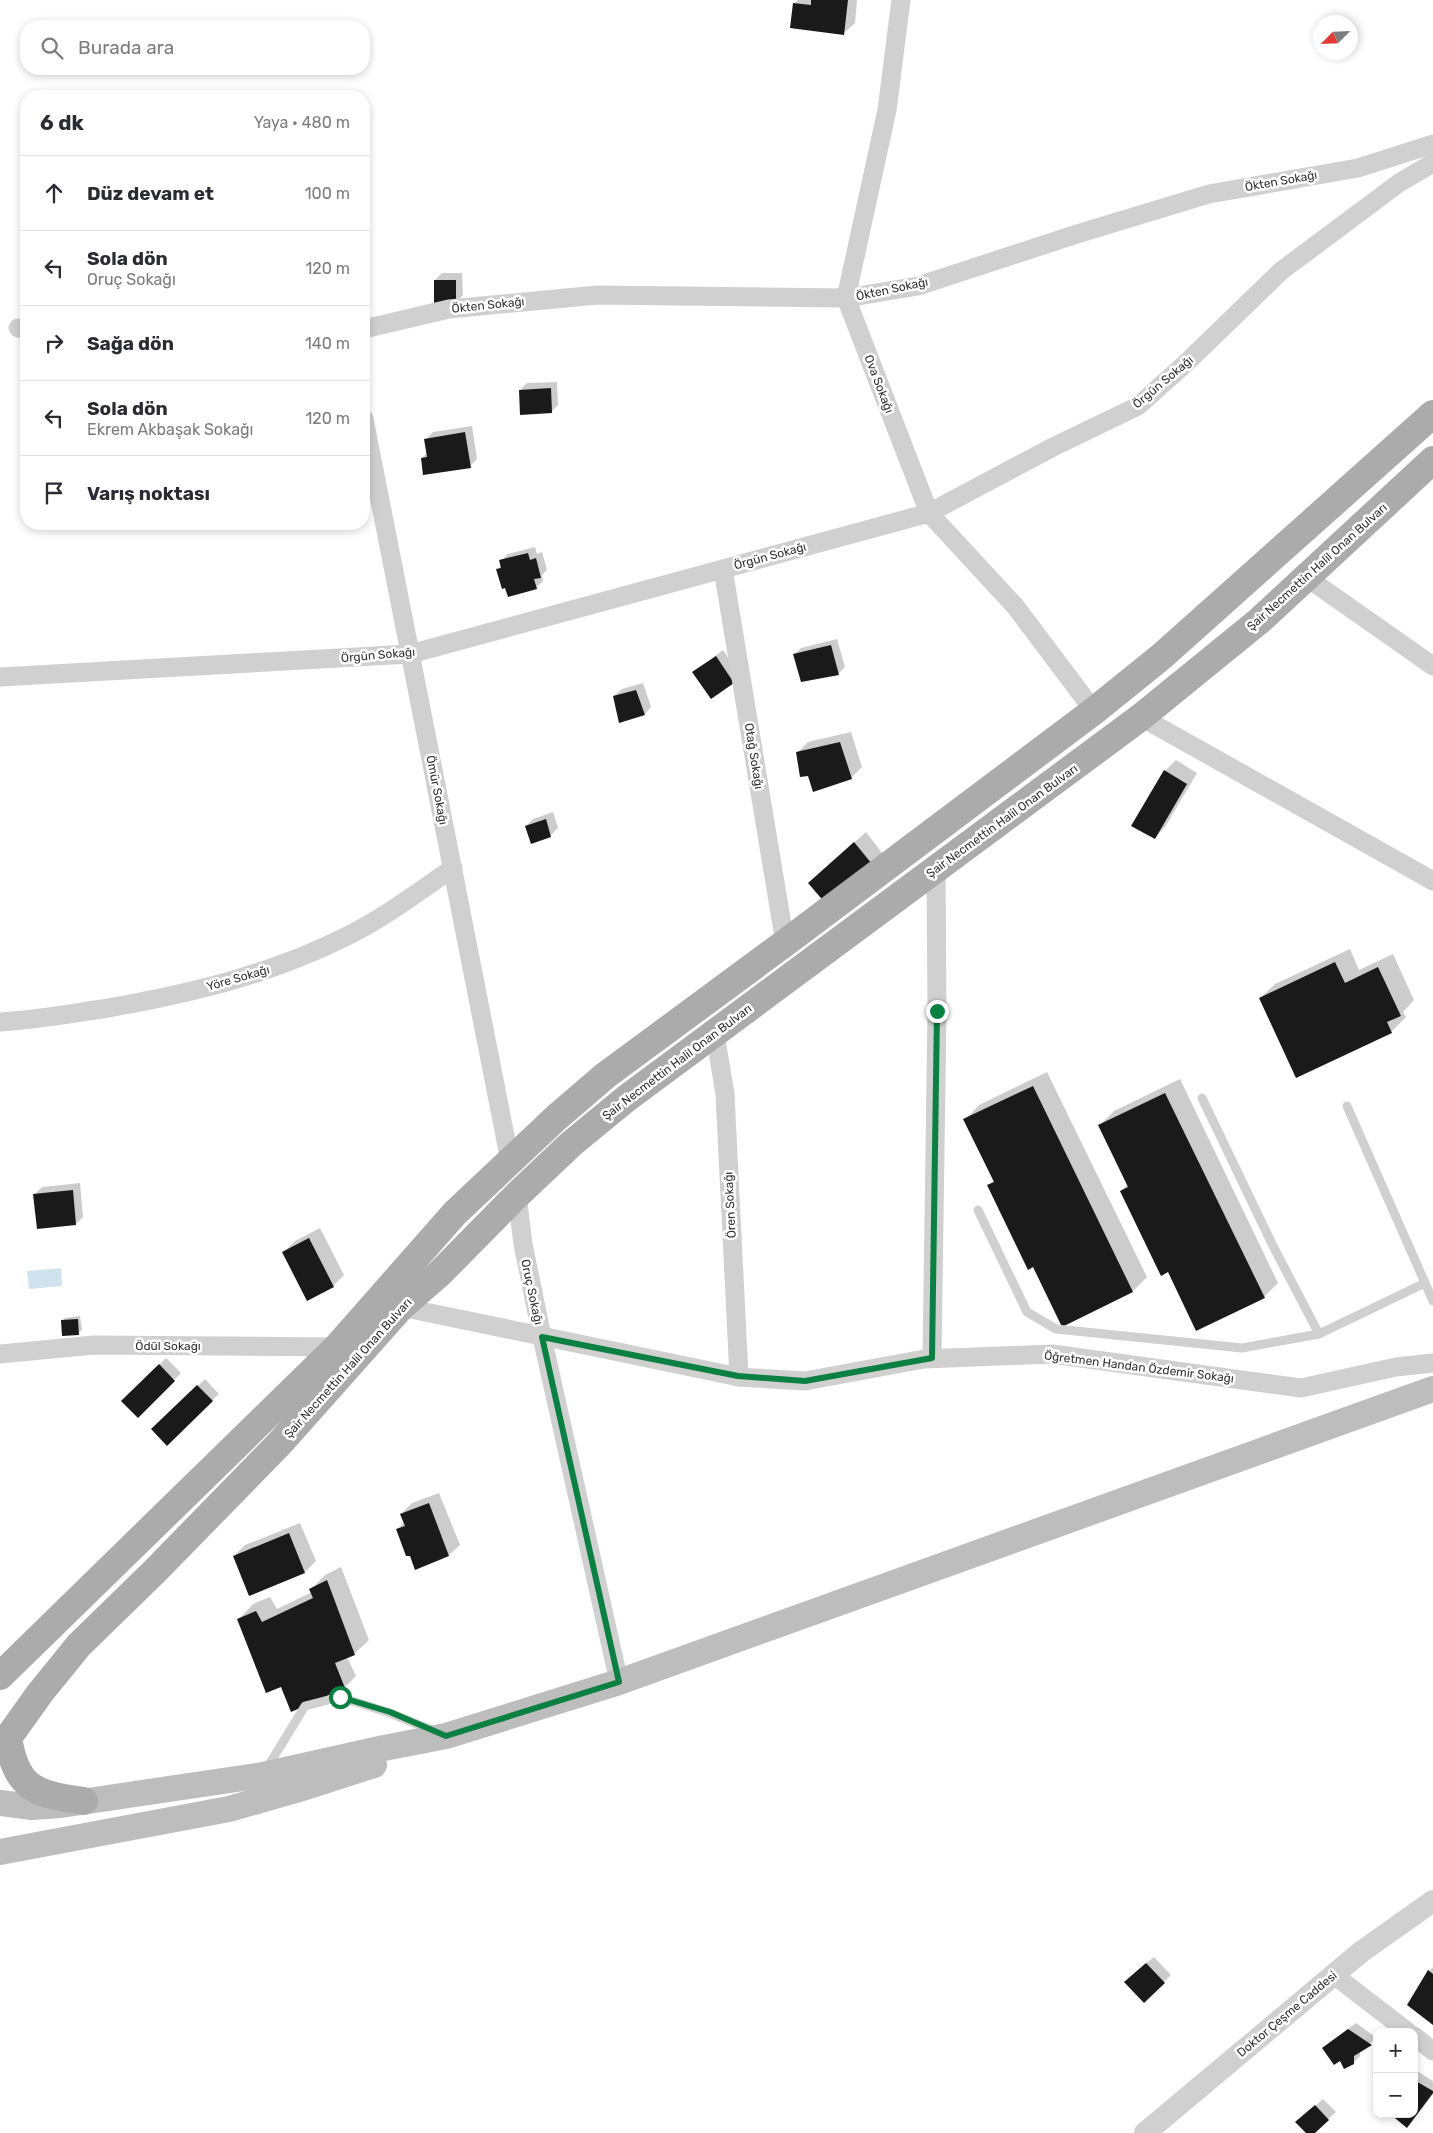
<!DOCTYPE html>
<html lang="tr">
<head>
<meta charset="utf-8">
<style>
  body { margin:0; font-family:Rubik,sans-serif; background:#f7f7f7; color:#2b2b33 }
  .controls { position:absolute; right:15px; bottom:15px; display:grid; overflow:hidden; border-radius:10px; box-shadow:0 2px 8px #0003 }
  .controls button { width:45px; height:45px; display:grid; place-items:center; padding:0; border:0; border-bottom:1px solid #e1e1e2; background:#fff; color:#2b2b33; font:25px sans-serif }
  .compass { position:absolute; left:1313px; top:15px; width:45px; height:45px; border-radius:50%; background:#fff; box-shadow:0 2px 8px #0003; rotate:246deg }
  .stop { position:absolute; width:15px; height:15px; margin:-11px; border:4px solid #0b8043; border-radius:50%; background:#fff }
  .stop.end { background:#0b8043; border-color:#fff; box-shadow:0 1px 5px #0008 }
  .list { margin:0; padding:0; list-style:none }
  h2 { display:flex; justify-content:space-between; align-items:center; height:65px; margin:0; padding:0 20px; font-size:21px }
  h2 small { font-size:16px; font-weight:400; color:#7c7c81 }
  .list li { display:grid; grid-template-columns:32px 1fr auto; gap:15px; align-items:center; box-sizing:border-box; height:75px; padding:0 20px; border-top:1px solid #e1e1e2 }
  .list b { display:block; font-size:19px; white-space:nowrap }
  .list p { margin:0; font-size:16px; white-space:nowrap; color:#7c7c81 }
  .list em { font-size:16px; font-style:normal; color:#7c7c81 }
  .icon { flex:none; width:28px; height:28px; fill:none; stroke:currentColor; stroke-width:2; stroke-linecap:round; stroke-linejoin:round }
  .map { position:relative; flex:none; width:1433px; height:2133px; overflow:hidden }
  .search { position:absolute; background:#fff; box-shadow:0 2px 8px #0003; left:20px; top:20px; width:350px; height:55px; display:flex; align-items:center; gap:12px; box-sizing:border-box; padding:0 18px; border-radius:20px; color:#7c7c81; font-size:19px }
  .panel { position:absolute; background:#fff; box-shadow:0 2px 8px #0003; left:20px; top:90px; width:350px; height:440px; border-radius:20px }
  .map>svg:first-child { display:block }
  .water { fill:#cfe2ee }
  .shadow { fill:#0003 }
  .building { fill:#1a1a1a }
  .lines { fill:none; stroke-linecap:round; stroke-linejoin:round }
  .service { stroke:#d0d0d0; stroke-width:9 }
  .minor { stroke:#d0d0d0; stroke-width:19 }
  .tertiary { stroke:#d0d0d0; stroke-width:22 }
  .secondary { stroke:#bdbdbd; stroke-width:26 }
  .primary { stroke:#ababab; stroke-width:28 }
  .route { stroke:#0b8043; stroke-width:6 }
  .labels { text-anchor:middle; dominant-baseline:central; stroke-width:5; stroke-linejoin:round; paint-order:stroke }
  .street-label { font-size:12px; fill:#333; stroke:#fff }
</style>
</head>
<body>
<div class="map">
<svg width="1433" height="2133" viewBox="0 0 1433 2133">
  <rect width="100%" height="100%" fill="#fff"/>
  <!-- water -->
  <polygon class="water" points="61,1268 62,1286 29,1289 27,1271"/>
  <!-- shadow -->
  <g class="shadow">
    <polygon points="798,0 857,0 855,23 844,33 795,3"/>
    <polygon points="442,273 462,273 463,295 456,302 435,280"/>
    <polygon points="557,382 558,405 551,412 520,390 527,383"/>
    <polygon points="472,426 477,459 470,466 422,458 428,452 426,439 433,432"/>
    <polygon points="535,547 537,554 542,552 547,570 542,575 543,581 536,588 498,569 502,565 501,561 508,554"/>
    <polygon points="837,639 845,667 838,674 794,655 801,648"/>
    <polygon points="723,650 740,675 733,682 694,672"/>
    <polygon points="643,683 651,707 645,714 614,696 622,689"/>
    <polygon points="851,732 862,767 851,778 809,775 797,753 808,742"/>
    <polygon points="1176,760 1197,773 1165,827 1154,838 1133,825 1165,771"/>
    <polygon points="553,812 558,828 551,835 532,842 526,826 533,819"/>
    <polygon points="866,832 882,853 871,863 809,883"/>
    <polygon points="1350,949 1359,970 1393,954 1414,1000 1403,1012 1406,1017 1391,1032 1260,998 1275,984"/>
    <polygon points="1047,1072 1147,1277 1133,1291 1034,1266 988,1186 994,1180 965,1120 979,1105"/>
    <polygon points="1180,1079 1278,1283 1264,1297 1168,1271 1121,1191 1128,1184 1100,1125 1114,1111"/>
    <polygon points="80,1183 83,1217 76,1224 35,1194 42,1187"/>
    <polygon points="320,1228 344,1275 333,1286 284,1252 295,1241"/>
    <polygon points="80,1316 82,1330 78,1333 62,1321 65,1318"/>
    <polygon points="166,1358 181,1373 138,1416 123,1401"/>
    <polygon points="205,1379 219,1394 167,1444 153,1430"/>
    <polygon points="439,1493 460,1545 449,1555 397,1530 404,1522 401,1514 412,1503"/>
    <polygon points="300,1523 316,1561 305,1572 250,1594 234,1556 245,1545"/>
    <polygon points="341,1567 369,1640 354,1654 347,1657 356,1676 345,1687 292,1710 281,1686 239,1619 253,1604 270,1597 277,1609 312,1592 311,1589 325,1575"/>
    <polygon points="1154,1957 1171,1975 1144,2001 1132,1975"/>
    <polygon points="1433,1967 1433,2023 1429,1971"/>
    <polygon points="1356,2023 1377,2038 1360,2050 1360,2056 1353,2063 1341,2060 1323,2048"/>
    <polygon points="1417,2071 1433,2081 1433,2094 1407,2127 1414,2114 1414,2074"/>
    <polygon points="1323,2099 1336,2112 1313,2133 1308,2133 1304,2116"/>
  </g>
  <!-- building -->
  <g class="building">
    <polygon points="811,0 848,0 844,35 790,28 793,3 811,5"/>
    <rect x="434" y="280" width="22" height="23"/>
    <polygon points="551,388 552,413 520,415 519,390"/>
    <polygon points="465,432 471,468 423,475 421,458 427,457 424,439"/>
    <polygon points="528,553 530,560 536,558 541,578 534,579 537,589 508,597 505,588 502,589 496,569 501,568 499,560"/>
    <polygon points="831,645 839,675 801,682 793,654"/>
    <polygon points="716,656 734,683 711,699 692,672"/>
    <polygon points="636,690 645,715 619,723 613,696"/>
    <polygon points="840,742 852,779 813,792 808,776 800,777 796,752"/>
    <polygon points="1164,770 1187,784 1155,839 1131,826"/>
    <polygon points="546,819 551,837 531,844 525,826"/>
    <polygon points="854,842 872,864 826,904 808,883"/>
    <polygon points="1335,962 1345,983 1378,967 1401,1016 1387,1022 1392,1033 1296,1078 1259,998"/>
    <polygon points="1033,1086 1133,1292 1062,1327 1033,1267 1028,1270 987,1185 994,1182 963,1119"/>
    <polygon points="1165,1093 1265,1298 1196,1331 1168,1272 1161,1276 1120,1191 1128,1187 1098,1125"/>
    <polygon points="73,1190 76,1225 37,1229 33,1194"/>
    <polygon points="309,1238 334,1287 307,1301 282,1252"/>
    <polygon points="78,1319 79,1335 62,1336 61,1320"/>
    <polygon points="159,1364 175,1381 138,1418 121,1401"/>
    <polygon points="197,1385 213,1401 167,1446 151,1429"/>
    <polygon points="429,1503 449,1556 415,1570 410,1556 406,1556 396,1529 405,1526 400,1514"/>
    <polygon points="289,1533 305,1573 249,1596 233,1556"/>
    <polygon points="327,1580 355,1655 335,1663 345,1688 291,1712 281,1687 266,1693 237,1619 256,1611 262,1622 313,1598 309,1589"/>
    <polygon points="1146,1963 1165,1983 1144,2003 1124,1982"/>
    <polygon points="1428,1970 1433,1974 1433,2025 1407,2005"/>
    <polygon points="1348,2029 1372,2045 1354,2056 1354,2064 1344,2069 1340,2061 1334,2065 1322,2048"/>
    <polygon points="1414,2080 1433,2091 1433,2093 1407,2128 1390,2114 1414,2114"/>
    <polygon points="1315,2105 1329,2120 1315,2133 1306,2133 1295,2122"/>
  </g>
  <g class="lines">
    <!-- service -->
    <g class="service">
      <polyline points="1202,1098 1273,1246 1319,1334"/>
      <polyline points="1347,1106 1433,1301"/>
      <polyline points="978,1210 1027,1312 1056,1329 1242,1348 1319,1334 1425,1283"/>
      <polyline points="267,1768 305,1706 340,1697 390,1713 434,1731"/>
    </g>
    <!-- minor -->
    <g class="minor">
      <polyline points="901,0 887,110 846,298 929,513 1015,606 1094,711"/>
      <polyline points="18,328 26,329"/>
      <polyline points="364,329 449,309 597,295 846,298 918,286 1077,234 1209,194 1358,168 1433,144"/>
      <polyline points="364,419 510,1161"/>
      <polyline points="723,569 785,943"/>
      <polyline points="1306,577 1433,666"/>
      <polyline points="0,677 410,654 929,513 1053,447 1138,406 1185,364 1281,271 1399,183 1433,163"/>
      <polyline points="1141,717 1433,881"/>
      <path d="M0 1022C34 1020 68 1014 102 1009 184 995 266 976 341 939 381 920 417 893 453 868"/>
      <polyline points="715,1034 725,1094 739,1377"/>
      <polyline points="517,1195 523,1244 542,1337 619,1682"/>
      <polyline points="401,1307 739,1377 805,1381 924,1359 1052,1354 1301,1388 1396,1367 1433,1363"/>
      <polyline points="0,1354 94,1345 337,1347"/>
      <polyline points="932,1358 937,1011 936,869"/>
      <polyline points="1334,1975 1408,2032"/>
      <polyline points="1414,2036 1433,2051"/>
    </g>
    <!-- tertiary -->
    <polyline class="tertiary" points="1145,2133 1361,1952 1433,1901"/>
    <!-- secondary -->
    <g class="secondary">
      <polyline points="0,1803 32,1807 61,1805 263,1775 384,1748 446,1736 619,1682 1433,1389"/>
      <polyline points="0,1852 229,1809 299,1789 374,1765"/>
    </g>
    <!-- primary -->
    <g class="primary">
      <polyline points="0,1676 337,1347 455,1213 557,1117 606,1075 785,943 1094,711 1162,656 1433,414"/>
      <path d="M8 1737C16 1790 36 1794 84 1801"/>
      <polyline points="0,1749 40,1693 79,1645 155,1571 281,1442 401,1307 439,1274 517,1195 571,1144 627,1098 1141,717 1259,621 1433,460"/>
    </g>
  </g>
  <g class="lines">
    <!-- route -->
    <polyline class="route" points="340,1697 390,1712 446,1736 619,1682 542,1337 738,1376 805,1381 932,1358 937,1011"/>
  </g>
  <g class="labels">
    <!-- street labels -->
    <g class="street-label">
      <text transform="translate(1281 181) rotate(-10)">Ökten Sokağı</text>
      <text transform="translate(892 289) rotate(-12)">Ökten Sokağı</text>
      <text transform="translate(488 305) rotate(-6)">Ökten Sokağı</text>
      <text transform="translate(1163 382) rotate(-40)">Örgün Sokağı</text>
      <text transform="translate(879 384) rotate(69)">Ova Sokağı</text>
      <text transform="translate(770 556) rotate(-15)">Örgün Sokağı</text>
      <text transform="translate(1317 567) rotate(-42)">Şair Necmettin Halil Onan Bulvarı</text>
      <text transform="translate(378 655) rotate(-5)">Örgün Sokağı</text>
      <text transform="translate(754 756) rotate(81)">Otağ Sokağı</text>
      <text transform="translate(437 790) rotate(79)">Ömür Sokağı</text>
      <text transform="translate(1002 821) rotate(-36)">Şair Necmettin Halil Onan Bulvarı</text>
      <text transform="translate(238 978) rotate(-16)">Yöre Sokağı</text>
      <text transform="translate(677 1062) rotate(-37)">Şair Necmettin Halil Onan Bulvarı</text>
      <text transform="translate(730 1205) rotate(-93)">Ören Sokağı</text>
      <text transform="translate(532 1292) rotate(78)">Oruç Sokağı</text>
      <text x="168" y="1346">Ödül Sokağı</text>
      <text transform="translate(1139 1367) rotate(7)">Öğretmen Handan Özdemir Sokağı</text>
      <text transform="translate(348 1368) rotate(-48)">Şair Necmettin Halil Onan Bulvarı</text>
      <text transform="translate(1287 2014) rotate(-40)">Doktor Çeşme Caddesi</text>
    </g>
  </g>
</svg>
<div class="controls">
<button>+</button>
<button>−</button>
</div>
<svg class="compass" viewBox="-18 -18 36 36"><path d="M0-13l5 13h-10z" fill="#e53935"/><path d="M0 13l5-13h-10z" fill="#7c7c81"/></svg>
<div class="stop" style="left:340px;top:1697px"></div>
<div class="stop end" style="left:937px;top:1011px"></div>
<div class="search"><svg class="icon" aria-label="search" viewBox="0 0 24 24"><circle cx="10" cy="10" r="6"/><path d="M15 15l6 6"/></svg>Burada ara</div>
<section class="panel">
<h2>6 dk<small>Yaya · 480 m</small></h2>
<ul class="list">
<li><svg class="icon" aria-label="ahead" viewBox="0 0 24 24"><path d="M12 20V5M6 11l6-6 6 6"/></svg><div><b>Düz devam et</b></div><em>100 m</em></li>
<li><svg class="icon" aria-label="left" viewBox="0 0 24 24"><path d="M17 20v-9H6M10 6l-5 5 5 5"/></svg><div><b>Sola dön</b><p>Oruç Sokağı</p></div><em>120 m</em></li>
<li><svg class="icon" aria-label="right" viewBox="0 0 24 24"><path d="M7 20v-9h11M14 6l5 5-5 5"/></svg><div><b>Sağa dön</b></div><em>140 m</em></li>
<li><svg class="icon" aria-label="left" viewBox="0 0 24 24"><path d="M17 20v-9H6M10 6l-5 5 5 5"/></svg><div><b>Sola dön</b><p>Ekrem Akbaşak Sokağı</p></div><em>120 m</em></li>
<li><svg class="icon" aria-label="arrive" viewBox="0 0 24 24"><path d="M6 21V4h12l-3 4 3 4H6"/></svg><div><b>Varış noktası</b></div></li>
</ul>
</section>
</div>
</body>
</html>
